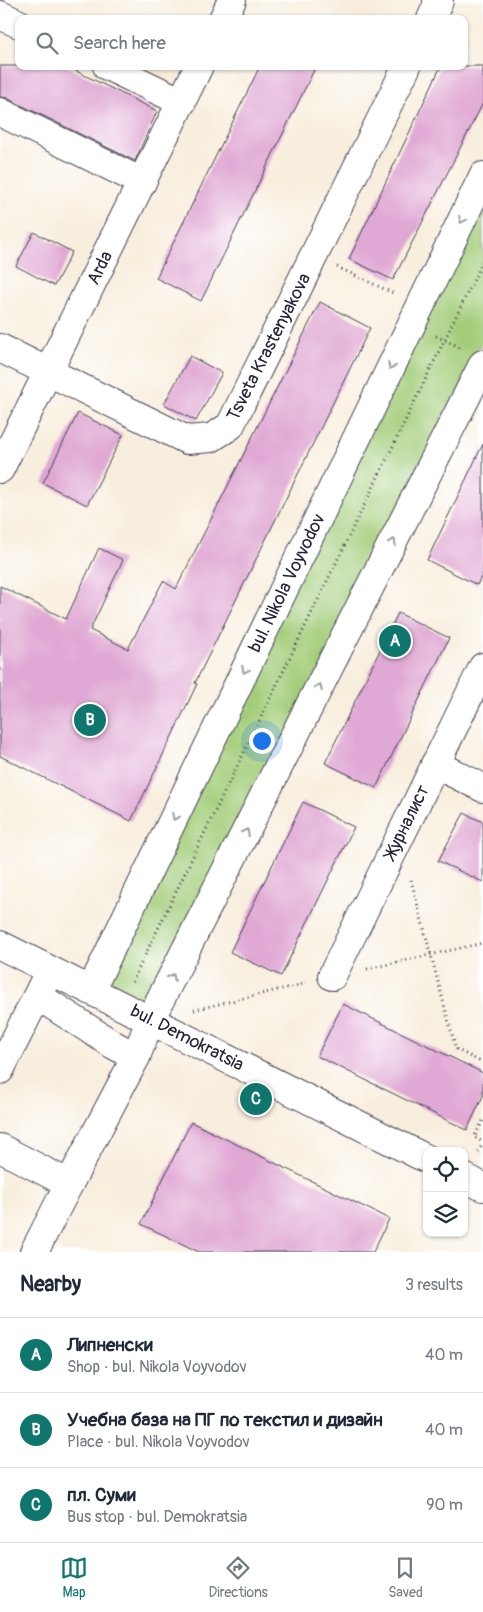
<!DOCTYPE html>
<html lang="en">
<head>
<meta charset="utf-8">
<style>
  body { margin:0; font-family:Pangolin,sans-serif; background:#f6f6f7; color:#1f2937 }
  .controls { position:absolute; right:15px; bottom:15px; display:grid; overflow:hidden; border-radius:10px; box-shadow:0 1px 4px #0004 }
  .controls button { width:45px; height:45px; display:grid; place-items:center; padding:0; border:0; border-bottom:1px solid #e0e1e3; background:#fff; color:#1f2937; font:25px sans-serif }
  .you { position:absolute; left:261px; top:740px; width:18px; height:18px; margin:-12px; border:4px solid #fff; border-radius:50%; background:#1a73e8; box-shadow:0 0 0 8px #1a73e833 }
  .badge { display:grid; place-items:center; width:32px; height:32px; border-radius:50%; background:#0f766e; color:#fff; font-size:16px; font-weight:700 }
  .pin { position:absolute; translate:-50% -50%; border:2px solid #fff; box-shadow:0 1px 5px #0006 }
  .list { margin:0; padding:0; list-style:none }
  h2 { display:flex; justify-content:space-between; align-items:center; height:65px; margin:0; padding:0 20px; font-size:21px }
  h2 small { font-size:16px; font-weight:400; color:#747a83 }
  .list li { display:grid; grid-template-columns:32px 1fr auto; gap:15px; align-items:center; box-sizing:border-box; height:75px; padding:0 20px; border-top:1px solid #e0e1e3 }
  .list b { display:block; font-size:19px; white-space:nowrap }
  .list p { margin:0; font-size:16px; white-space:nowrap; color:#747a83 }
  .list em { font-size:16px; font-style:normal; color:#747a83 }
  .icon { flex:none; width:28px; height:28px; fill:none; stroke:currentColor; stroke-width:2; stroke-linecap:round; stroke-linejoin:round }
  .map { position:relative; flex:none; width:483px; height:1252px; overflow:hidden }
  .search { position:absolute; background:#fff; box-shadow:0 1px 4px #0004; left:15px; right:15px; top:15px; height:55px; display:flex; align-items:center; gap:12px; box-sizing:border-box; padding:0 18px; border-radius:10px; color:#747a83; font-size:19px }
  .sheet { height:290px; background:#fff }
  nav { display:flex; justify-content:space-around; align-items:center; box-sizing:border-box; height:70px; border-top:1px solid #e0e1e3; background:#fff; font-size:14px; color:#747a83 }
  nav a { display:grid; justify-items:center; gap:2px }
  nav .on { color:#0f766e }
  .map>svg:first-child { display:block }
  .green { fill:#a3cd79; stroke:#62785a }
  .building { fill:#e0a8d4 }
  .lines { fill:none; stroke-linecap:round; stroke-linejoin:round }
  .minor-casing { stroke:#424153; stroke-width:30 }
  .path { stroke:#424153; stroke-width:3; stroke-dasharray:1 4; stroke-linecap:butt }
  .minor { stroke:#fff; stroke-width:28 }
  .oneway { stroke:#9c9ca7 }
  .labels { text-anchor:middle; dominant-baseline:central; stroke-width:4; stroke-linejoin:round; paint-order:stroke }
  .street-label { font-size:18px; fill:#22223b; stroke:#fff }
</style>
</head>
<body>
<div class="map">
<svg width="483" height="1252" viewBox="0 0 483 1252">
  <rect width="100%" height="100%" fill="#fff"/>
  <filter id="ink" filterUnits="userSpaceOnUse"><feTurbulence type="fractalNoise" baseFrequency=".02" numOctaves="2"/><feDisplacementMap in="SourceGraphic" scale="10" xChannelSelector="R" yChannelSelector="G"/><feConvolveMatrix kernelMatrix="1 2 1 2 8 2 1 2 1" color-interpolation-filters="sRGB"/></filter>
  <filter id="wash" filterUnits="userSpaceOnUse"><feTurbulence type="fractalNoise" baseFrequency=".0096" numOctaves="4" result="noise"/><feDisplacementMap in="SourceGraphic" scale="20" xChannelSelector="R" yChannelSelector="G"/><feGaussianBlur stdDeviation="1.12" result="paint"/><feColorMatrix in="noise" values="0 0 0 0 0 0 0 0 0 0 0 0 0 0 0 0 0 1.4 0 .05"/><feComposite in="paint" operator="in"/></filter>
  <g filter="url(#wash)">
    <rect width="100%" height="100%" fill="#f8eedd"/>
    <!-- green -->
    <polygon class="green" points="483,175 483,341 150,1020 91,990"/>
    <g id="blocks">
      <!-- building -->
      <g class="building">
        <polygon points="0,66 66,66 157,111 135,161 7,98 0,97"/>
        <polygon points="260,66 316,66 201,301 156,278"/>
        <polygon points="441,66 483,66 483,103 393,280 349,259"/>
        <polygon points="34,232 72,252 54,286 16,266"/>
        <polygon points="320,302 370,328 195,683 197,684 131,821 0,756 0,586 66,619 99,548 123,560 90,630 128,649 163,581 176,589"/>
        <polygon points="190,356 222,373 196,421 164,404"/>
        <polygon points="78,413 123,435 87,505 43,483"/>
        <polygon points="483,444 483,573 477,585 427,560"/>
        <polygon points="398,613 449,638 376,788 325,763"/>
        <polygon points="303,802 354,827 281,976 230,952"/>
        <polygon points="464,813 483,822 483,882 438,861"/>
        <polygon points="343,1004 483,1073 483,1096 467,1130 317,1056"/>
        <polygon points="191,1122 389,1219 373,1252 199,1252 141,1224"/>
      </g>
    </g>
  </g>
  <g filter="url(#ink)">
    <use href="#blocks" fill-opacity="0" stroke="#424153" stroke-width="1"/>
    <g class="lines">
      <!-- minor casing -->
      <g class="minor-casing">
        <g id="minor">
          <polyline points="0,15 19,24"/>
          <polyline points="223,19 232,0"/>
          <polyline points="431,19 439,1 437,0"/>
          <polyline points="107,66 182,102"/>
          <polyline points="0,112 142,182"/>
          <polyline points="0,348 187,440 211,438 230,426 407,66"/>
          <polyline points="0,469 199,66"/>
          <polyline points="435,764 483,788"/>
          <polyline points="0,945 427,1159"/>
          <polyline points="332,976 483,667"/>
          <polyline points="91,990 483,176"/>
          <polyline points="136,1057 150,1020 483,364"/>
          <polyline points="0,1070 45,980"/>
          <polyline points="0,1148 69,1184 136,1057 112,1044 38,996"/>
          <polyline points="464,1177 483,1187"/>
          <polyline points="34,1252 69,1184"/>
        </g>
      </g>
      <!-- path -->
      <g class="path">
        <polyline points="337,267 395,294"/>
        <polyline points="436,336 462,348"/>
        <polyline points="411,880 456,1049 483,1063"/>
        <polyline points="367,969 483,943"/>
        <polyline points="132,982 483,261"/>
        <polyline points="194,1010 307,983"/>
        <polyline points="483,1121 474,1137 483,1142"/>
        <polyline points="478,1152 483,1144"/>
      </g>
      <!-- minor -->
      <use href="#minor" class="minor"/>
    </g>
    <!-- one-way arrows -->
    <defs><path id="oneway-chevron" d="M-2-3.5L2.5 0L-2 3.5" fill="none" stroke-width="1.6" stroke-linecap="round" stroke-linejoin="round" transform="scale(1.25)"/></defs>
    <g class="oneway">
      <use href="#oneway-chevron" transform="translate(462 220) rotate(116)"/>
      <use href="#oneway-chevron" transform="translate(391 366) rotate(116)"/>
      <use href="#oneway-chevron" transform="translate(393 542) rotate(-63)"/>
      <use href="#oneway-chevron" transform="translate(245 670) rotate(116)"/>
      <use href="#oneway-chevron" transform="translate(319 687) rotate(-63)"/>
      <use href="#oneway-chevron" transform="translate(175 817) rotate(116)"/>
      <use href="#oneway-chevron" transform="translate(246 832) rotate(-63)"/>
      <use href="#oneway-chevron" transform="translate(172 977) rotate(-63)"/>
    </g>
  </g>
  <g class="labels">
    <!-- street labels -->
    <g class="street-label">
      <text transform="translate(100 268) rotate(-64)">Arda</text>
      <text transform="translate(269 347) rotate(-63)">Tsveta Krastenyakova</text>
      <text transform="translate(287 583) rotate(-64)">bul. Nikola Voyvodov</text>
      <text transform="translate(407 822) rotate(-64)">Журналист</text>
      <text transform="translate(187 1038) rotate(27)">bul. Demokratsia</text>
    </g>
  </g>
</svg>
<div class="controls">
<button><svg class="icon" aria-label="locate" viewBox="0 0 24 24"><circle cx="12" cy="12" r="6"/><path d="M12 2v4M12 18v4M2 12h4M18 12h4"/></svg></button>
<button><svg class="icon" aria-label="layers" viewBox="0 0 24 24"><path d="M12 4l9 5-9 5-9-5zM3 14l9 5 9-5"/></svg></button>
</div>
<div class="you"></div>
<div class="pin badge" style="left:395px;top:641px">A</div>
<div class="pin badge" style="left:90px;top:720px">B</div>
<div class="pin badge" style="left:256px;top:1099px">C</div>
<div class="search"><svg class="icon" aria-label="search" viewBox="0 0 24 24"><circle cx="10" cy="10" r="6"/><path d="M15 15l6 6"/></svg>Search here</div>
</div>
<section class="sheet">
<h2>Nearby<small>3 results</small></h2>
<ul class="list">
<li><span class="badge">A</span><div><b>Липненски</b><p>Shop · bul. Nikola Voyvodov</p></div><em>40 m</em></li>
<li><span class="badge">B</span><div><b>Учебна база на ПГ по текстил и дизайн</b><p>Place · bul. Nikola Voyvodov</p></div><em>40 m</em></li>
<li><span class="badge">C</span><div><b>пл. Суми</b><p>Bus stop · bul. Demokratsia</p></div><em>90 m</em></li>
</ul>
</section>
<nav>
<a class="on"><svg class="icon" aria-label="map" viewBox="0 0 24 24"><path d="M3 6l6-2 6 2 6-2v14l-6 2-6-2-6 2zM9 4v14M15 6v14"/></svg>Map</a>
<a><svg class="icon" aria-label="directions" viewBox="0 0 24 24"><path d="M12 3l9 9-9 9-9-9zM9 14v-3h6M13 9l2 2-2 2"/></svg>Directions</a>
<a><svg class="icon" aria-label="saved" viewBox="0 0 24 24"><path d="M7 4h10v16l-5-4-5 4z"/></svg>Saved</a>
</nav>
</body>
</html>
